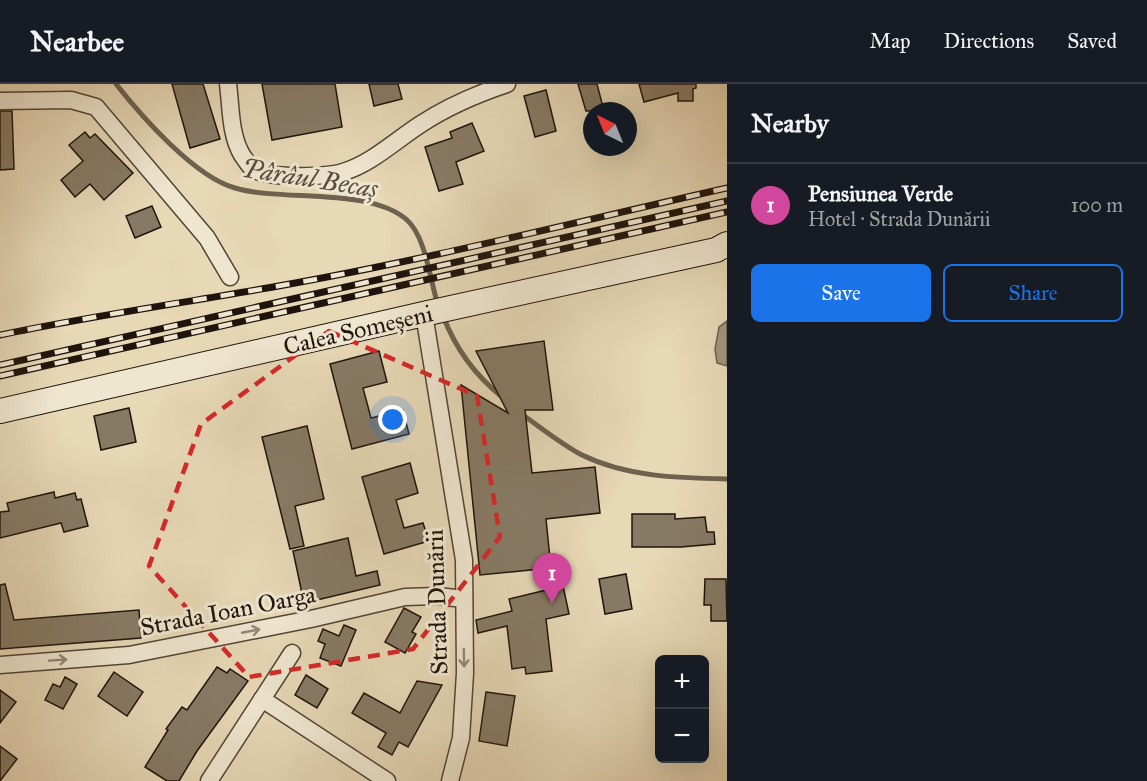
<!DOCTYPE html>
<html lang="en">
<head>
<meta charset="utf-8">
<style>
  body { margin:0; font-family:"IM FELL Great Primer",serif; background:#20242c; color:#f1f3f6 }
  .controls { position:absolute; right:18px; bottom:18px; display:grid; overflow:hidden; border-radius:9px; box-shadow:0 6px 24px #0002 }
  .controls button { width:54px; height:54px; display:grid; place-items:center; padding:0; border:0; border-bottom:2px solid #363941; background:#171b24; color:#f1f3f6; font:30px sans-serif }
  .compass { position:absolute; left:583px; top:18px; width:54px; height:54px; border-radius:50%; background:#171b24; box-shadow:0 6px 24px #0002; rotate:317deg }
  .you { position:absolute; left:393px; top:336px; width:21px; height:21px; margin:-15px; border:4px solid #fff; border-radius:50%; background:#1a73e8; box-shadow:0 0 0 9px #1a73e833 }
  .badge { display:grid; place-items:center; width:39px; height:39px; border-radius:50%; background:#1a73e8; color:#fff; font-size:20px; font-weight:700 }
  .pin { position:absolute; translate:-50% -50px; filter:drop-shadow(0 2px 3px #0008) }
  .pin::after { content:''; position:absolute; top:32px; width:21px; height:18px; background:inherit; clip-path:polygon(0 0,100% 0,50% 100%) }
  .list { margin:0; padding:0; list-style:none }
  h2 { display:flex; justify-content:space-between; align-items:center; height:78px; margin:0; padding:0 24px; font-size:26px }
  h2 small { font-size:20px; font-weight:400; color:#9ea1a6 }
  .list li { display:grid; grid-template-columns:39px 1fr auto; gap:18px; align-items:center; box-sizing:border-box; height:84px; padding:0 24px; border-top:2px solid #363941 }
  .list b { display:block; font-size:22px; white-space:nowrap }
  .list p { margin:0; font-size:20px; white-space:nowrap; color:#9ea1a6 }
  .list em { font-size:20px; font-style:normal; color:#9ea1a6 }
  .actions { display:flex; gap:12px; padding:18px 24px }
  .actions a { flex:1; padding:14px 0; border:2px solid #1a73e8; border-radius:9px; text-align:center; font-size:21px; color:#1a73e8 }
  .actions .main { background:#1a73e8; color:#fff }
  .map { position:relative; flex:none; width:727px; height:697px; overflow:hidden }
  header { display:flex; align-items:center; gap:36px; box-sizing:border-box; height:84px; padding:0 30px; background:#171b24; border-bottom:2px solid #363941 }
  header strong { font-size:28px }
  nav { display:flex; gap:33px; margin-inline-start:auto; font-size:21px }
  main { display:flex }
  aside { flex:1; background:#171b24 }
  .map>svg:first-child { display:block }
  .water { fill:#a3957d; stroke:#6e6150; stroke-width:1.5 }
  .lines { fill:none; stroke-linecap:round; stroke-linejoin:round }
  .stream { stroke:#6e6150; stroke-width:5 }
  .building { fill:#877a65; stroke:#1f140d; stroke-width:1.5 }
  .street-casing { stroke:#514537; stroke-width:19 }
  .secondary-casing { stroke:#1f140d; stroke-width:26 }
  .street { stroke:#efe6d0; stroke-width:16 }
  .secondary { stroke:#efe6d0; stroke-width:24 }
  .rail-casing { stroke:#1f140d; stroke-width:7 }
  .rail { stroke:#efe6d0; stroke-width:4.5; stroke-dasharray:14; stroke-linecap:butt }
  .oneway { stroke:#918878 }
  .marked { fill:none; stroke:#d62828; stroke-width:4.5; stroke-dasharray:12 8; stroke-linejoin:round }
  .labels { text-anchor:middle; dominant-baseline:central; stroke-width:6; stroke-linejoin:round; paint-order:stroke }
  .street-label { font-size:24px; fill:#1f140d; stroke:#efe6d0 }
  .water-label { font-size:26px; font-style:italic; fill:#5a4e3f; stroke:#efe6d0 }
</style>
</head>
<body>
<header>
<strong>Nearbee</strong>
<nav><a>Map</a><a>Directions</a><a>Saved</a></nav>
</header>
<main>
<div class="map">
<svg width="727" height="697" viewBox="0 0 727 697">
  <rect width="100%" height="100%" fill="#e7d8b6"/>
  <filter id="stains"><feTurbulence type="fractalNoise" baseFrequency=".00333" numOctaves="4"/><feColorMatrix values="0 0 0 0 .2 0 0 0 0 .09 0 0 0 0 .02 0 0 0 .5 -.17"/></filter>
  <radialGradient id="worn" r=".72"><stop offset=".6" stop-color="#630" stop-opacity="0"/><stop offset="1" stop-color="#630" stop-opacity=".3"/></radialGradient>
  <!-- water -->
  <polygon class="water" points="727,237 727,282 717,279 715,265 719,243"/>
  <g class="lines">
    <!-- stream -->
    <g class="stream">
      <path d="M116 0C142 33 195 93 235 104 283 118 370 103 407 136 426 153 430 197 438 221"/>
      <path d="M443 232C456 265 474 290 502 313"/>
      <path d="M520 329C539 342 561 360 582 371 627 393 678 394 727 395"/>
    </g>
  </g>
  <!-- building -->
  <g class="building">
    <polygon points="172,0 203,0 220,55 190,64"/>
    <polygon points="262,0 335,0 342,43 272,56"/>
    <polygon points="369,0 398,0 402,15 374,22"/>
    <polygon points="578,0 597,0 604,27 586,27"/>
    <polygon points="639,0 696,0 696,4 693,5 693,17 678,17 678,9 644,18"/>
    <polygon points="546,6 556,47 535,53 524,12"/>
    <polygon points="0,27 12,27 14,85 0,86"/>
    <polygon points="472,39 484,67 456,78 463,100 439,107 425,63 452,54 450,48"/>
    <polygon points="85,48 90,54 95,50 133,89 104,116 90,100 75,113 61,96 83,77 69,61"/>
    <polygon points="152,122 161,143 135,154 126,132"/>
    <polygon points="544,257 553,326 525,326 532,389 595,383 600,429 546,435 551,484 480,491 461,301 508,329 476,267"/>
    <polygon points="379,267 387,298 363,304 371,334 403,326 409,350 352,365 330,280"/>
    <polygon points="129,324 136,358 101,366 94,332"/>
    <polygon points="307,342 324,415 295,422 304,462 290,465 262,353"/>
    <polygon points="410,379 418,409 396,416 404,444 423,439 429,457 384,470 362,393"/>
    <polygon points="54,408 55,414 75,409 77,416 81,415 88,442 64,448 61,439 0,454 0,428 9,427 7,419"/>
    <polygon points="632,430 675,430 675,435 705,433 707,448 714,448 715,460 681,463 632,463"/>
    <polygon points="348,454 356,492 377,487 380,501 304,519 293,467"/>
    <polygon points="626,490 632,525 605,530 599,495"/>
    <polygon points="705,495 726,495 727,537 711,537 711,521 704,521"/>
    <polygon points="5,500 14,536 139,526 141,554 0,565 0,501"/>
    <polygon points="563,502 569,530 546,535 552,587 526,590 525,583 512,585 507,542 478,549 476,536 512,527 509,515"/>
    <polygon points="404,524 421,533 412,548 416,550 405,569 385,558"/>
    <polygon points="344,541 356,546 341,582 320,574 325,560 318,557 323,545 339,552"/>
    <polygon points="217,583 227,589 230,585 248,597 197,667 179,697 167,697 145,683 168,646 166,645 182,623 187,626"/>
    <polygon points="114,588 143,608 127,632 98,612"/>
    <polygon points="306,591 328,605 317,624 295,611"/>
    <polygon points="65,593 77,600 63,625 45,616 53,600 60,603"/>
    <polygon points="417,597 442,601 408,663 399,658 392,671 378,663 386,649 352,629 364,609 400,629"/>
    <polygon points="0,606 16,618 0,639"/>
    <polygon points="486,608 515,612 507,662 479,657"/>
    <polygon points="0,662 17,675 0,697"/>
  </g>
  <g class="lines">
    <!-- street casing -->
    <g class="street-casing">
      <g id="street">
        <path d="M228 0C231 23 230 51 242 71 245 75 249 82 253 85 268 95 326 93 343 88 371 80 396 56 421 40 447 23 477 10 507 0"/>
        <polyline points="0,17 71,16 96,23 207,154 230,193"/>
        <polyline points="424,230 464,476 465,589 461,654 450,697"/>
        <polyline points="0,581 129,571 311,535 405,513 437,512 464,515"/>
        <polyline points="262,615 387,697"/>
        <polyline points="209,697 292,569"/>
      </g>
    </g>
    <!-- secondary casing -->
    <g class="secondary-casing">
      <polyline id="secondary" points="0,327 428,229 716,166 727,160"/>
    </g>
    <!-- street -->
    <use href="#street" class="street"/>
    <!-- secondary -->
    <use href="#secondary" class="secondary"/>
    <!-- rail casing -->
    <g class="rail-casing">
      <g id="rail">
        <path d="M0 251C91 232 182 219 273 203 426 176 576 138 727 104"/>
        <polyline points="0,281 727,117"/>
        <polyline points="0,292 727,128"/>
      </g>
    </g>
    <!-- rail -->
    <use href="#rail" class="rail"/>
  </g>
  <!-- one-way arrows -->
  <defs><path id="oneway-shaft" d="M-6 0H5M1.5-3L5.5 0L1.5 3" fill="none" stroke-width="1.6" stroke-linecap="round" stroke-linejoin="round" transform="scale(1.5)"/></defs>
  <g class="oneway">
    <use href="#oneway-shaft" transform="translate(251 547) rotate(-11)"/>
    <use href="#oneway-shaft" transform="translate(464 574) rotate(89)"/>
    <use href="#oneway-shaft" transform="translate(58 576) rotate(-4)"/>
  </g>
  <!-- marked area -->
  <path class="marked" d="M329 247 477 312 500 453 413 565 249 593 149 482 201 340Z"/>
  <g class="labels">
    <!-- street labels -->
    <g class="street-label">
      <text transform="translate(358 246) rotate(-13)">Calea Someșeni</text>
      <text transform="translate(437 518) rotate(-92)">Strada Dunării</text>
      <text transform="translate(228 527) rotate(-11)">Strada Ioan Oarga</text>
    </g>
    <!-- water labels -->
    <g class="water-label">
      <text transform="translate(310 94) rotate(9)">Pârâul Becaș</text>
    </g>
  </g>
  <rect width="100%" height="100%" filter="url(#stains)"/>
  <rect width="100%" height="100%" fill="url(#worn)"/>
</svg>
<div class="controls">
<button>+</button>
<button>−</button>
</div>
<svg class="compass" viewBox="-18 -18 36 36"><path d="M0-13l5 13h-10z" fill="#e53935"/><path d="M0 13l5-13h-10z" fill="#9ea1a6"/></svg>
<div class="you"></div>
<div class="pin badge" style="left:552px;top:519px;background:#d1479c">1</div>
</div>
<aside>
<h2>Nearby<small></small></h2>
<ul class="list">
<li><span class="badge" style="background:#d1479c">1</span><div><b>Pensiunea Verde</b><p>Hotel · Strada Dunării</p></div><em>100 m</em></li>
</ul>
<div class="actions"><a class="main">Save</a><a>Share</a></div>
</aside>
</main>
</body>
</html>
